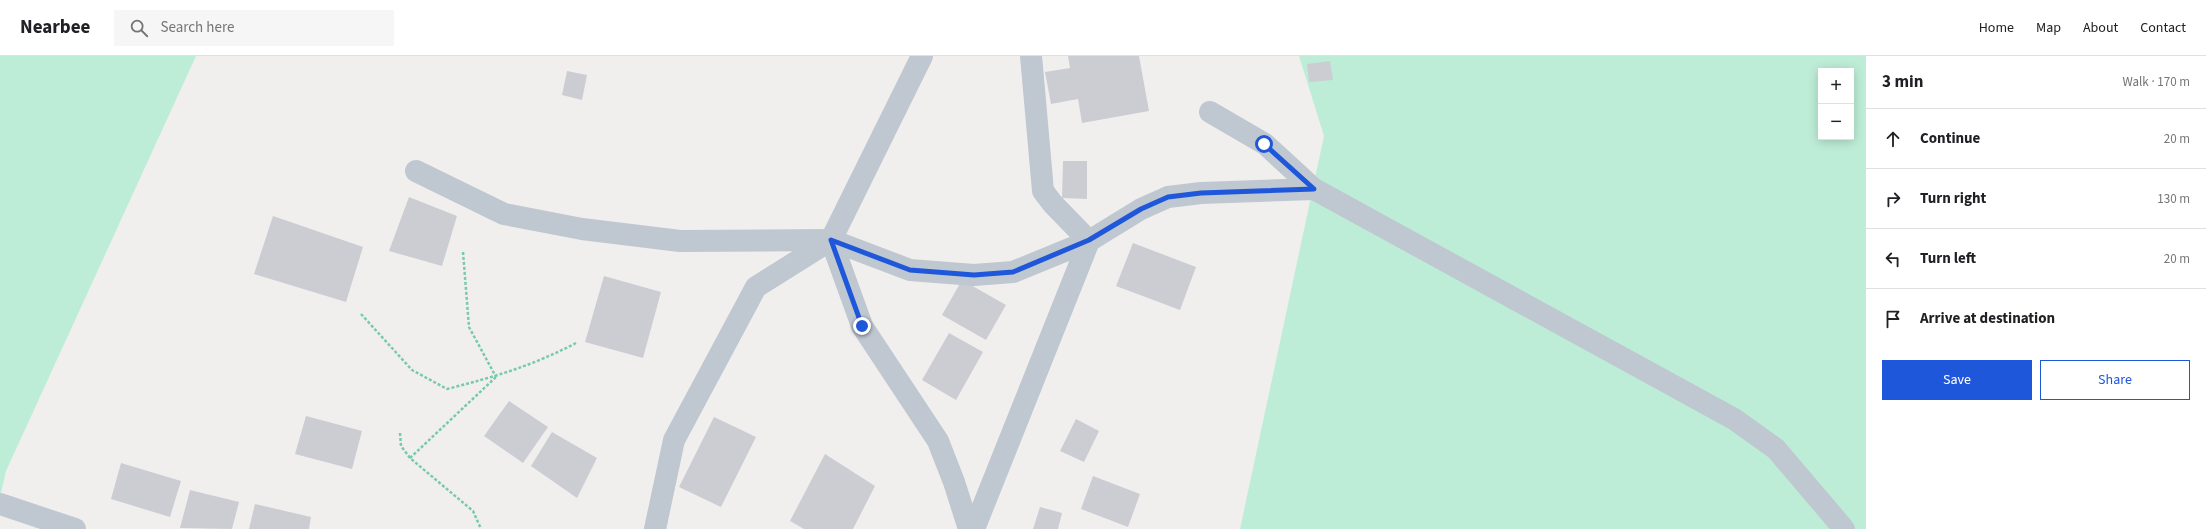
<!DOCTYPE html>
<html lang="en">
<head>
<meta charset="utf-8">
<style>
  body { margin:0; font-family:"Source Sans 3",sans-serif; background:#f6f6f6; color:#202124 }
  .controls { position:absolute; right:12px; top:12px; display:grid; overflow:hidden; border-radius:0px; box-shadow:0 2px 10px #0003 }
  .controls button { width:36px; height:36px; display:grid; place-items:center; padding:0; border:0; border-bottom:1px solid #e0e0e0; background:#fff; color:#202124; font:20px sans-serif }
  .stop { position:absolute; width:12px; height:12px; margin:-9px; border:3px solid #1f57db; border-radius:50%; background:#fff }
  .stop.end { background:#1f57db; border-color:#fff; box-shadow:0 1px 4px #0008 }
  .list { margin:0; padding:0; list-style:none }
  h2 { display:flex; justify-content:space-between; align-items:center; height:52px; margin:0; padding:0 16px; font-size:17px }
  h2 small { font-size:13px; font-weight:400; color:#757577 }
  .list li { display:grid; grid-template-columns:26px 1fr auto; gap:12px; align-items:center; box-sizing:border-box; height:60px; padding:0 16px; border-top:1px solid #e0e0e0 }
  .list b { display:block; font-size:15px; white-space:nowrap }
  .list em { font-size:13px; font-style:normal; color:#757577 }
  .actions { display:flex; gap:8px; padding:12px 16px }
  .actions a { flex:1; padding:9px 0; border:1px solid #1f57db; border-radius:0px; text-align:center; font-size:14px; color:#1f57db }
  .actions .main { background:#1f57db; color:#fff }
  .icon { flex:none; width:22px; height:22px; fill:none; stroke:currentColor; stroke-width:2; stroke-linecap:round; stroke-linejoin:round }
  .map { position:relative; flex:none; width:1866px; height:473px; overflow:hidden }
  header { display:flex; align-items:center; gap:24px; box-sizing:border-box; height:56px; padding:0 20px; background:#fff; border-bottom:1px solid #e0e0e0 }
  header strong { font-size:19px }
  nav { display:flex; gap:22px; margin-inline-start:auto; font-size:14px }
  .search { width:280px; height:36px; background:#f6f6f6; display:flex; align-items:center; gap:10px; box-sizing:border-box; padding:0 14px; border-radius:0px; color:#757577; font-size:15px }
  main { display:flex }
  aside { flex:1; background:#fff }
  .map>svg:first-child { display:block }
  .green { fill:#beedd7; fill-rule:evenodd }
  .building { fill:#cbcdd3 }
  .lines { fill:none; stroke-linecap:round; stroke-linejoin:round }
  .path { stroke:#77caad; stroke-width:2.5; stroke-dasharray:3 2; stroke-linecap:butt }
  .minor { stroke:#bfc7d0; stroke-width:22 }
  .route { stroke:#1f57db; stroke-width:5 }
</style>
</head>
<body>
<header>
<strong>Nearbee</strong>
<div class="search"><svg class="icon" aria-label="search" viewBox="0 0 24 24"><circle cx="10" cy="10" r="6"/><path d="M15 15l6 6"/></svg>Search here</div>
<nav><a>Home</a><a>Map</a><a>About</a><a>Contact</a></nav>
</header>
<main>
<div class="map">
<svg width="1866" height="473" viewBox="0 0 1866 473">
  <rect width="100%" height="100%" fill="#f1efee"/>
  <!-- green -->
  <g class="green">
    <polygon points="0,0 196,0 6,415 0,441"/>
    <path d="M1299 0H1866V473H1240L1324 80ZM1821 15H1851V81H1821Z"/>
  </g>
  <!-- building -->
  <g class="building">
    <polygon points="1068,0 1139,0 1149,55 1082,67 1078,43 1051,48 1045,16 1070,12"/>
    <polygon points="1330,5 1333,24 1309,26 1307,8"/>
    <polygon points="567,15 587,19 582,44 562,39"/>
    <polygon points="1063,105 1087,105 1087,143 1062,142"/>
    <polygon points="409,141 457,160 442,210 389,195"/>
    <polygon points="273,160 363,191 346,246 254,218"/>
    <polygon points="1133,187 1196,211 1180,254 1116,230"/>
    <polygon points="604,220 661,236 643,302 585,286"/>
    <polygon points="962,224 1006,249 986,284 942,259"/>
    <polygon points="949,277 983,296 956,344 922,324"/>
    <polygon points="509,345 548,371 523,407 484,380"/>
    <polygon points="306,360 362,375 352,413 295,398"/>
    <polygon points="714,361 756,381 721,451 679,431"/>
    <polygon points="1076,363 1099,375 1084,406 1060,395"/>
    <polygon points="552,376 597,402 577,442 531,410"/>
    <polygon points="825,398 875,430 853,473 804,473 790,465"/>
    <polygon points="121,407 181,425 170,461 111,443"/>
    <polygon points="1093,420 1140,438 1128,471 1081,453"/>
    <polygon points="190,434 239,446 232,473 180,472"/>
    <polygon points="255,448 311,461 309,473 249,473"/>
    <polygon points="1040,451 1062,457 1058,473 1033,473"/>
  </g>
  <g class="lines">
    <!-- path -->
    <g class="path">
      <polyline points="463,196 469,271 496,321"/>
      <path d="M361 258 412 314 447 333C494 321 532 310 576 287"/>
      <polyline points="400,377 401,390 410,402 473,455 481,473"/>
      <polyline points="410,402 496,321"/>
    </g>
    <!-- minor -->
    <g class="minor">
      <polyline points="1210,56 1265,88 1314,133"/>
      <polyline points="416,115 504,158 582,173 680,185 831,184 910,214 974,219 1013,216 1089,185 1141,153 1168,141 1201,137 1314,133 1734,363 1776,393 1844,473"/>
      <polyline points="831,184 862,270 938,385 954,426 969,473"/>
      <polyline points="0,448 75,473"/>
      <polyline points="655,473 674,384 756,231 831,184 922,0"/>
      <polyline points="974,473 1089,185 1053,148 1043,135 1031,0"/>
    </g>
  </g>
  <g class="lines">
    <!-- route -->
    <polyline class="route" points="862,270 831,184 910,214 974,219 1013,216 1089,184 1141,153 1168,141 1201,137 1314,133 1264,88"/>
  </g>
</svg>
<div class="controls">
<button>+</button>
<button>−</button>
</div>
<div class="stop" style="left:1264px;top:88px"></div>
<div class="stop end" style="left:862px;top:270px"></div>
</div>
<aside>
<h2>3 min<small>Walk · 170 m</small></h2>
<ul class="list">
<li><svg class="icon" aria-label="ahead" viewBox="0 0 24 24"><path d="M12 20V5M6 11l6-6 6 6"/></svg><div><b>Continue</b></div><em>20 m</em></li>
<li><svg class="icon" aria-label="right" viewBox="0 0 24 24"><path d="M7 20v-9h11M14 6l5 5-5 5"/></svg><div><b>Turn right</b></div><em>130 m</em></li>
<li><svg class="icon" aria-label="left" viewBox="0 0 24 24"><path d="M17 20v-9H6M10 6l-5 5 5 5"/></svg><div><b>Turn left</b></div><em>20 m</em></li>
<li><svg class="icon" aria-label="arrive" viewBox="0 0 24 24"><path d="M6 21V4h12l-3 4 3 4H6"/></svg><div><b>Arrive at destination</b></div></li>
</ul>
<div class="actions"><a class="main">Save</a><a>Share</a></div>
</aside>
</main>
</body>
</html>
